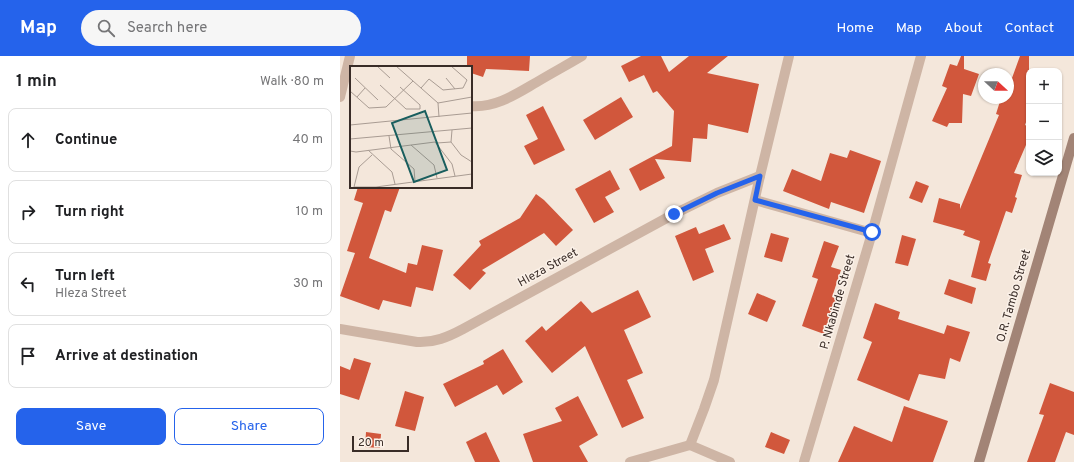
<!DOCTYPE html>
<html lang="en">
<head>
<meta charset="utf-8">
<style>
  body { margin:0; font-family:Overpass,sans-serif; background:#f6f6f6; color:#202124 }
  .controls { position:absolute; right:12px; top:12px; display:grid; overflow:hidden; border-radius:8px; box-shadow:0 1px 3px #0004 }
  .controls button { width:36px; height:36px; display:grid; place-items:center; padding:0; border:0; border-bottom:1px solid #e0e0e0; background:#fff; color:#202124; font:20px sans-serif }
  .compass { position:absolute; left:638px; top:12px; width:36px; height:36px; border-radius:50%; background:#fff; box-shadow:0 1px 3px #0004; rotate:111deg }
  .scale { position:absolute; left:12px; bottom:10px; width:57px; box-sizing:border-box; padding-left:4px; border:2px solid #392c27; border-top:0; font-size:11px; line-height:14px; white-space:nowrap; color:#392c27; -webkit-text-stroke:3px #fbf1e8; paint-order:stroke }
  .stop { position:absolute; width:12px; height:12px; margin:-9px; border:3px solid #2563eb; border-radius:50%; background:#fff }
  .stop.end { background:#2563eb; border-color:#fff; box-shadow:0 1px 4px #0008 }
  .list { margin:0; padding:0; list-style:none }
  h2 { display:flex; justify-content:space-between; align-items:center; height:52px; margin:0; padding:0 16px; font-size:17px }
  h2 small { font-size:13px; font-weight:400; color:#757577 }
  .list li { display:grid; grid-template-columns:26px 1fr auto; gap:12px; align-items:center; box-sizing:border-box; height:64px; margin:0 8px 8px; padding:0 8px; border:1px solid #e0e0e0; border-radius:8px }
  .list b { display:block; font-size:15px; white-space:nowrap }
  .list p { margin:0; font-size:13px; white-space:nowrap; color:#757577 }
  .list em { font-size:13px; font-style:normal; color:#757577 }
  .actions { display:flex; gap:8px; padding:12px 16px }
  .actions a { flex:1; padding:9px 0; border:1px solid #2563eb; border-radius:8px; text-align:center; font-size:14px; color:#2563eb }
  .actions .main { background:#2563eb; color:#fff }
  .icon { flex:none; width:22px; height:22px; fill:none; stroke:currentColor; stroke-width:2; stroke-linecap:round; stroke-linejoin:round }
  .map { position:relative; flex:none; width:734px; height:406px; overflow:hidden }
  header { display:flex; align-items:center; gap:24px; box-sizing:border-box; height:56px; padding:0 20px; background:#2563eb; color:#fff }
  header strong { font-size:19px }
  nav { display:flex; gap:22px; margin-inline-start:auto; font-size:14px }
  .search { width:280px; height:36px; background:#f6f6f6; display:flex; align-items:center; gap:10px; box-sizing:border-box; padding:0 14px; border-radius:22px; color:#757577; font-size:15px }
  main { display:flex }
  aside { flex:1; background:#fff }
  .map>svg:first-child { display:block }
  .building { fill:#d1573c }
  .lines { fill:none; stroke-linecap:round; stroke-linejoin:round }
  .street { stroke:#ceb5a5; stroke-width:10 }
  .secondary { stroke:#a28476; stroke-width:10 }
  .route { stroke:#2563eb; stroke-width:5 }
  .labels { text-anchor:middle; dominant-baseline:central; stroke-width:3; stroke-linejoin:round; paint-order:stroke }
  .street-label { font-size:12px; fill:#392c27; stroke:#fbf1e8 }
  .inset-road { fill:none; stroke:#a99c93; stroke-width:1 }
  .view { fill:#195e5e; fill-opacity:0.15; stroke:#195e5e; stroke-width:2 }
  .inset-edge { fill:none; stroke:#392c27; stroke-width:2 }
</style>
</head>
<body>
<header>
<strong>Map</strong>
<div class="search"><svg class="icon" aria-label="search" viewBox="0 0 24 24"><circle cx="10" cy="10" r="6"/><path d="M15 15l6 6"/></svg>Search here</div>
<nav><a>Home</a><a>Map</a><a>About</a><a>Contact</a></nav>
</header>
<main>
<aside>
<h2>1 min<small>Walk · 80 m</small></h2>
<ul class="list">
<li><svg class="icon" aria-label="ahead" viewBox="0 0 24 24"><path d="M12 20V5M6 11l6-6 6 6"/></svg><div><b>Continue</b></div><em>40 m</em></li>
<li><svg class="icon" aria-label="right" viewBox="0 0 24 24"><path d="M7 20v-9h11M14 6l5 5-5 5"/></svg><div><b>Turn right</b></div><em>10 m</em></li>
<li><svg class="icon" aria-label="left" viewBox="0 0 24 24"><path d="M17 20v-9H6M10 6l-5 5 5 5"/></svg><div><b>Turn left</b><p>Hleza Street</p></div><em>30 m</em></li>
<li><svg class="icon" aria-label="arrive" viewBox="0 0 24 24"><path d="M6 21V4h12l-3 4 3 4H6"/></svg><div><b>Arrive at destination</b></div></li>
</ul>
<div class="actions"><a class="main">Save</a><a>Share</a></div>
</aside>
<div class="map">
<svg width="734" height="406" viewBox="0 0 734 406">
  <rect width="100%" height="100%" fill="#f4e7db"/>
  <!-- building -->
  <g class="building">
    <polygon points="127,0 190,0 189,15 146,13 143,21 131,17 131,11 127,11"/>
    <polygon points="301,0 321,0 329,16 349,0 388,0 367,17 419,28 408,77 368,68 367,83 353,82 351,106 315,103 325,122 300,135 289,113 332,90 334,55 317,35 313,37 304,19 289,26 281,10"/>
    <polygon points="621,0 624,0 624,13 639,18 631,40 623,38 622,67 609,67 607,71 592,65 607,32 602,30 610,8 617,10"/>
    <polygon points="680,0 689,0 689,58 685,69 689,71 689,82 674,117 682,119 675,141 677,142 672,157 666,155 648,207 651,208 646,225 642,224 631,221 640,185 623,179 625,175 593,166 599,142 620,148 620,153 659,59 656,58 661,42 668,42 668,20 672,22"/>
    <polygon points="281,41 293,61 255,84 243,64"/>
    <polygon points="203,50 225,94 194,109 184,90 198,83 186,59"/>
    <polygon points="510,94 541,105 524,157 491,146 489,153 443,135 452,113 481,125 490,97 507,102"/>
    <polygon points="270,114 280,133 265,141 274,156 254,167 235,133"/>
    <polygon points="576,125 589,130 582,147 569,142"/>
    <polygon points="18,131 60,131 51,156 45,154 29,202 66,217 68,207 77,209 82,189 103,194 93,235 76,231 71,251 43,244 39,254 0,240 15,197 7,195 23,147 14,144"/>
    <polygon points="196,138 204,144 233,174 216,190 204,177 142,214 146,217 130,234 113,219 141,189 139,185 180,162"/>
    <polygon points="384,168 391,183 365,193 374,216 353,225 335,180 356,171 359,178"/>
    <polygon points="431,177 449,182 442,206 424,201"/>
    <polygon points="562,179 576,183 568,210 555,207"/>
    <polygon points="484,185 499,190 491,211 501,214 492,241 497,243 484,278 462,270 478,223 472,221"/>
    <polygon points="609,223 636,232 632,248 604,238"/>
    <polygon points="298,234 311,261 284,274 303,317 287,324 304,362 282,372 245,290 212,317 185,285 202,270 206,275 241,245 252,257"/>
    <polygon points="417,237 436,245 427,266 408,258"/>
    <polygon points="535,247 560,256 558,263 604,278 607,269 630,276 620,306 610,302 605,323 579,318 569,345 517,324 532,286 523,282"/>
    <polygon points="163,293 183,326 163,339 157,329 115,351 103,328 144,308 143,305"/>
    <polygon points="14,302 31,307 19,344 0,338 0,310 10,314"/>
    <polygon points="710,327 734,336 734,379 726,376 715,406 687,406 704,359 699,358"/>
    <polygon points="65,335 84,341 75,375 55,370"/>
    <polygon points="238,340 258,379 239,390 248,406 193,406 183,378 222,365 215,352"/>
    <polygon points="564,350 608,365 593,406 498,406 514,370 552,386"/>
    <polygon points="26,376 41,378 40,392 25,391"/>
    <polygon points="146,376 160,406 135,406 126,386"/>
    <polygon points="431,376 450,384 444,398 425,391"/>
  </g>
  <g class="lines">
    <!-- street -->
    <g class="street">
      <polyline points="0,41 10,0"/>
      <path d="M131 50C156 52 176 38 197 26 212 17 227 9 242 0"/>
      <polyline points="415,144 532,177"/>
      <path d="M0 273 77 286C94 287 108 281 123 273L334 158 377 137 420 120"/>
      <polyline points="350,389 364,353 374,324 420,120 449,0"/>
      <polyline points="350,389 390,406"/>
      <polyline points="290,406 350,389"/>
      <polyline points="464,406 532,177 581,0"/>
    </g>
    <!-- secondary -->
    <polyline class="secondary" points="639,406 734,82"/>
  </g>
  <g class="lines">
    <!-- route -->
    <polyline class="route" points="334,158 377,137 420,120 415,144 532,176"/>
  </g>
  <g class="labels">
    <!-- street labels -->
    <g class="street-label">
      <text transform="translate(208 212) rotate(-29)">Hleza Street</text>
      <text transform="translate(674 240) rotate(-74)">O.R. Tambo Street</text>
      <text transform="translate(498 246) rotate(-74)">P. Nkabinde Street</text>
    </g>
  </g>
  <!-- overview -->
  <g transform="translate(10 10)">
    <rect width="122" height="122" fill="#f4e7db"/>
    <path class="inset-road" d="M27 0 40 12M46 0 88 37M5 12 28 34M96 12 105 23M30 19 56 43H70V39L50 21M71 22 79 13 93 24 113 22 117 14 101 0M0 25 19 42 36 41 63 15M7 31 15 22M88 37 122 31M88 37 89 51M0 59 122 47M102 64 101 76 111 89 122 96M39 70 41 83 64 103 65 115M0 73 122 62M85 76 102 98 105 110M87 77 101 76M61 79 84 99 87 112M18 84 42 106 45 118M0 85 6 86 85 76M4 121H26L122 108M4 121 9 101 22 89"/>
    <path class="view" d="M75 45 97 104 64 116 42 57Z"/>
    <rect width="122" height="122" class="inset-edge"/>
  </g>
</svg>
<div class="controls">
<button>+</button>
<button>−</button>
<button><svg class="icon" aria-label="layers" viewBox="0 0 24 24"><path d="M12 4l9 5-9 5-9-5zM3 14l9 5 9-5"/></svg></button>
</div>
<svg class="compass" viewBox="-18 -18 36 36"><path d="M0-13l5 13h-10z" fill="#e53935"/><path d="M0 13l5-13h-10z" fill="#757577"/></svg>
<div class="scale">20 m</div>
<div class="stop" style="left:532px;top:176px"></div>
<div class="stop end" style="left:334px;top:158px"></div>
</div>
</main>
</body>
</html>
